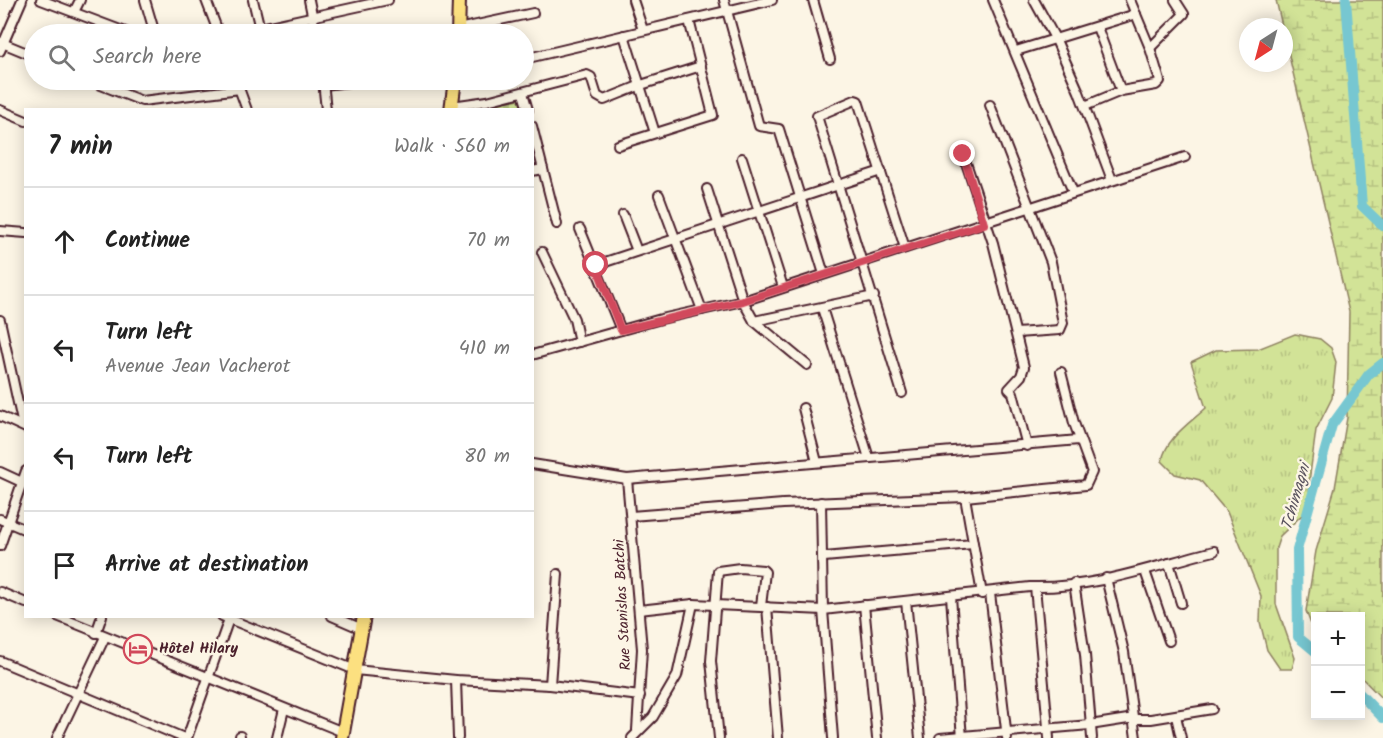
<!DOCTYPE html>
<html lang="en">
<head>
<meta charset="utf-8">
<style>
  body { margin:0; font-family:Kalam,sans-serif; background:#f6f6f6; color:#222 }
  .controls { position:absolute; right:18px; bottom:18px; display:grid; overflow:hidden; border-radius:0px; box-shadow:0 3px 15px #0003 }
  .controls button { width:54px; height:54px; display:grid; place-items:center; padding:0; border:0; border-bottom:2px solid #e0e0e0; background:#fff; color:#222; font:30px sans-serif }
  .compass { position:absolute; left:1239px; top:18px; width:54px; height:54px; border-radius:50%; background:#fff; box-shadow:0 3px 15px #0003; rotate:216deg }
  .stop { position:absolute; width:18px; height:18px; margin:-14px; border:4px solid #d1495b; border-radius:50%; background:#fff }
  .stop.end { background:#d1495b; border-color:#fff; box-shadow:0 2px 6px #0008 }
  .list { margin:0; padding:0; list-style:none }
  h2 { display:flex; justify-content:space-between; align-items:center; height:78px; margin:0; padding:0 24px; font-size:26px }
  h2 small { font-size:20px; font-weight:400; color:#767676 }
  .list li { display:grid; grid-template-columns:39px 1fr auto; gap:18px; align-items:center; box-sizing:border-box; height:108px; padding:0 24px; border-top:2px solid #e0e0e0 }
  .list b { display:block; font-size:22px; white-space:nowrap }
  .list p { margin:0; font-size:20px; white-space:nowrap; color:#767676 }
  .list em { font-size:20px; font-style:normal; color:#767676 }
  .icon { flex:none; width:33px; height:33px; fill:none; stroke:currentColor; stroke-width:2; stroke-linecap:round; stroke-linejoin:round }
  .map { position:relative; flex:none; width:1383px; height:738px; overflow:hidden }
  .search { position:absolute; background:#fff; box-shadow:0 3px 15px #0003; left:24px; top:24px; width:510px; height:66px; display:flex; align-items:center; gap:15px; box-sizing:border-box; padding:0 21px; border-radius:33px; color:#767676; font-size:22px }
  .panel { position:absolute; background:#fff; box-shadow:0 3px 15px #0003; left:24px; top:108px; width:510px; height:510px; border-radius:0px }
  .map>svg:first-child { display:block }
  .grass { fill:url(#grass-tufts); stroke:#8e8161; stroke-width:1.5 }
  .wetland { fill:url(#wetland-marsh); stroke:#8e8161; stroke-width:1.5 }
  .cemetery { fill:url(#cemetery-stones); stroke:#8e8161; stroke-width:1.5 }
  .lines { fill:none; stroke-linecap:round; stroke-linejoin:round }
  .river { stroke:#77c7d1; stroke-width:10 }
  .minor-casing { stroke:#4a1f2b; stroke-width:12 }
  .trunk-casing { stroke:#4a1f2b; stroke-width:16 }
  .minor { stroke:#fcf5e5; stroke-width:8 }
  .trunk { stroke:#fce080; stroke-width:12 }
  .route { stroke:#d1495b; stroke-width:8 }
  .labels { text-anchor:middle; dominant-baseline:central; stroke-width:5; stroke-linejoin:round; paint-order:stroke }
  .street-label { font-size:15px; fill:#4a1f2b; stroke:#fcf5e5 }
  .poi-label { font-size:15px; font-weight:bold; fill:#4a1f2b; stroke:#fcf5e5; text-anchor:start }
  .water-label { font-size:16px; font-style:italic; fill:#58515d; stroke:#fcf5e5 }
</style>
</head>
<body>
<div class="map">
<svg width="1383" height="738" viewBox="0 0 1383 738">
  <defs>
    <pattern id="grass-tufts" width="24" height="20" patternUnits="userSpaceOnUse" patternTransform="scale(1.5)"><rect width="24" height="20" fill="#d2e397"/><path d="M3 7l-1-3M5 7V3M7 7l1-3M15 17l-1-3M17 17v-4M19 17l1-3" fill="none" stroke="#b6c282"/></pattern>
    <pattern id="wetland-marsh" width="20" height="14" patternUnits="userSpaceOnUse" patternTransform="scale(1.5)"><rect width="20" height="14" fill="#d2e397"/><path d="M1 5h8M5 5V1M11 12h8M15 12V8" fill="none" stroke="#b6c282"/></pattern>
    <pattern id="cemetery-stones" width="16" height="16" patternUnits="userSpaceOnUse" patternTransform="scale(1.5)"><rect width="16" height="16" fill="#d2e397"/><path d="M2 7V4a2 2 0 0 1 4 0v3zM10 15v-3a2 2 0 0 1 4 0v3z" fill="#b6c282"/></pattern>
  </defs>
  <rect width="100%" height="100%" fill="#fcf5e5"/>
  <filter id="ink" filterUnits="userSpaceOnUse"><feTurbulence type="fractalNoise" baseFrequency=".0167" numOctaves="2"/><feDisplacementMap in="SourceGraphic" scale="12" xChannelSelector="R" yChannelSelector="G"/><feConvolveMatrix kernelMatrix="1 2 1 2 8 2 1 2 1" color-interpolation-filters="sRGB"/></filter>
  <g filter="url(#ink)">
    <!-- grass -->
    <path class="grass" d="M1295 334 1320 339 1331 348 1336 362 1332 398 1316 430 1309 482 1310 502 1303 514 1280 536 1276 548V604L1295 658 1292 669H1280L1267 650 1260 622 1261 596 1227 512 1200 480 1175 474 1162 461C1166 438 1190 423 1206 408L1191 362 1216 350 1258 349Z"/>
    <!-- wetland -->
    <polygon class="wetland" points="1276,0 1383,0 1383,700 1361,677 1360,616 1316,616 1315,635 1306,611 1316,551 1335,488 1347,418 1349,312"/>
    <!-- cemetery -->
    <polygon class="cemetery" points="519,99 522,109 472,110 477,107"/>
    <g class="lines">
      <!-- river -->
      <g class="river">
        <polyline points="1346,0 1362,206 1383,226"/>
        <polyline points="1316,652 1298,637 1297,550 1332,425 1369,374 1383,363"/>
        <polyline points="1360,694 1383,718"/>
      </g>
      <!-- minor casing -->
      <g class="minor-casing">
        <g id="minor">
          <polyline points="41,0 131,34"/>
          <polyline points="145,0 155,34"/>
          <polyline points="206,0 219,34"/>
          <polyline points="253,0 260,29"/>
          <polyline points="309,0 316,34"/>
          <polyline points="633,0 643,30"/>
          <polyline points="724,0 759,126 779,129 824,274"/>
          <polyline points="813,0 830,59"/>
          <polyline points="993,0 1073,192"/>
          <polyline points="1034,0 1056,40 1079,92 1112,180"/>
          <polyline points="74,12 80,0"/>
          <polyline points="1097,27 1121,91"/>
          <polyline points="458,29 533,13"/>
          <polyline points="233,34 388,0"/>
          <polyline points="624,35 655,133"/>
          <polyline points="0,42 34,56"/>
          <polyline points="1150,48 1184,14 1175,0"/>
          <polyline points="0,51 22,0"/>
          <polyline points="1016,51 1136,14"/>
          <polyline points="524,59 772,0"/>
          <polyline points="88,80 142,101 240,89"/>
          <polyline points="236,80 247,110"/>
          <polyline points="323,81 326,110"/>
          <polyline points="324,85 366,80"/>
          <polyline points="523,93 528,110"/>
          <polyline points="990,105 1051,262 1063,323 1060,330 1016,333"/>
          <polyline points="452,106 487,101 587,75 591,77 597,96 604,100 641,85 701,66"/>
          <polyline points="1085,106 1121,91 1156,85 1160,81 1150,48 1130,0"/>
          <polyline points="0,110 26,121"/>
          <polyline points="532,126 557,224"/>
          <polyline points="618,145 713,115 689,20"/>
          <polyline points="963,154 993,243 1024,367 1021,376 1009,389 1013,393 1027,446"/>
          <polyline points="742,158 783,287"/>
          <polyline points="532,171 543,169"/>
          <polyline points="707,189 743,301 754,321 807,365"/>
          <polyline points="659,195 702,310"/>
          <polyline points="623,215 637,251"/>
          <polyline points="580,229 621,330"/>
          <polyline points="0,231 26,233"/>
          <polyline points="542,252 574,319 579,342"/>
          <polyline points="596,265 881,171"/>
          <polyline points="822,308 869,458"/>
          <polyline points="0,320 23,426"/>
          <polyline points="754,321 874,296"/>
          <polyline points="532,355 661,319 743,301 1185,157"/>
          <polyline points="902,393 817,116 855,100 858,101 905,248"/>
          <polyline points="803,408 817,462"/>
          <polyline points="0,416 26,428"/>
          <polyline points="532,464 627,479 1079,440"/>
          <polyline points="0,472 26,484"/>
          <polyline points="627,479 642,649 637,730"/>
          <polyline points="965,497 982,594"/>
          <polyline points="821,502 823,610 833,738"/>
          <polyline points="631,516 783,504 965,497 1086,485 1092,472 1074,423 1061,372"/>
          <polyline points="0,519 26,530"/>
          <polyline points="0,546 26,471"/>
          <polyline points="824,557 973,544"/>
          <polyline points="1169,563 1181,603"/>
          <polyline points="1145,571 1169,641"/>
          <polyline points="1106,578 1124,652 1136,738"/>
          <polyline points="1074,583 1085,655 1092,738"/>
          <polyline points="1035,587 1049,738"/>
          <polyline points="0,592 26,603"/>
          <polyline points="990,593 1007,738"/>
          <polyline points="951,597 962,738"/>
          <polyline points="906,601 920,738"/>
          <polyline points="864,605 877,738"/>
          <polyline points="767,607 778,738"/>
          <path d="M639 610 693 604 823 610 1030 587C1093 589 1154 566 1214 551"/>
          <polyline points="57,616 343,732"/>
          <polyline points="222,616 355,670 456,680 550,685 640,696"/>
          <polyline points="332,616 362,629"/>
          <polyline points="96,633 102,616"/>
          <polyline points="0,661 184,738"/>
          <polyline points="456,680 458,738"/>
          <polyline points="550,685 558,574"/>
          <polyline points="1176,716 1181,738"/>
          <polyline points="57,738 105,637"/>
          <polyline points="187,738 230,616"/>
          <polyline points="240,738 240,736"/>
          <polyline points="277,738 284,709"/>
          <polyline points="632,738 653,717 677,676 693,604"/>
          <polyline points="719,738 711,661 718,571 740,568 763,570 765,572 761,606"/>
          <polyline points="940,738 1090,725 1128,719 1151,719 1212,709"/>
        </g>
      </g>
      <!-- trunk casing -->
      <g class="trunk-casing">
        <g id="trunk">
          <polyline points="458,34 459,0"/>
          <polyline points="451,110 455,80"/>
          <polyline points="342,738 364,616"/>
        </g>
      </g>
      <!-- minor -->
      <use href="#minor" class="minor"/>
      <!-- trunk -->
      <use href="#trunk" class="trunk"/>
    </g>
  </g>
  <g class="lines" filter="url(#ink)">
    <!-- route -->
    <polyline class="route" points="596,265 621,330 743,301 984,224 963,154"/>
  </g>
  <!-- icons -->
  <defs>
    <g id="hotel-ring" transform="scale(1.5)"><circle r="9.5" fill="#fcf5e5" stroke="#d1495b" stroke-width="1.5"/><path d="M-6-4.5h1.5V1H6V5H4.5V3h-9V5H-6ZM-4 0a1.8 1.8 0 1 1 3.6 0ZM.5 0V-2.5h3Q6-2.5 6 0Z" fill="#d1495b"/></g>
  </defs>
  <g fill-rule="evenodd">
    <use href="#hotel-ring" x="138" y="649"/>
  </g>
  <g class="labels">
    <!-- street labels -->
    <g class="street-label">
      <text transform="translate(623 605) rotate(-93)">Rue Stanislas Batchi</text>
    </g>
    <!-- poi labels -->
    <g class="poi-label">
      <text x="159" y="649">Hôtel Hilary</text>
    </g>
    <!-- water labels -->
    <g class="water-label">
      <text transform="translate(1296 497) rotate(-74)">Tchimagni</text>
    </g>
  </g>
</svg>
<div class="controls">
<button>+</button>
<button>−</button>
</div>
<svg class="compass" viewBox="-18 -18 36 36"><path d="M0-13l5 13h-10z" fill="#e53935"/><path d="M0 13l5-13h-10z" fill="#767676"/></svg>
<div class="stop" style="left:596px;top:265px"></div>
<div class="stop end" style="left:963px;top:154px"></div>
<div class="search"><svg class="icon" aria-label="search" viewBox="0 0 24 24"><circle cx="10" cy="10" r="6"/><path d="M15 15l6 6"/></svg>Search here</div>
<section class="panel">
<h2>7 min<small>Walk · 560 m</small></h2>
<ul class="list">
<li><svg class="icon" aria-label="ahead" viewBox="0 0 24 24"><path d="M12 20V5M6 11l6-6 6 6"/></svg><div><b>Continue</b></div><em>70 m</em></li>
<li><svg class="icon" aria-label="left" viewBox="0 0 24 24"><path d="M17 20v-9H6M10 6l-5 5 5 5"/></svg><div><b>Turn left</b><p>Avenue Jean Vacherot</p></div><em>410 m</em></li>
<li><svg class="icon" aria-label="left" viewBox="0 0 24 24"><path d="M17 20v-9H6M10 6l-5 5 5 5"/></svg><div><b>Turn left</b></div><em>80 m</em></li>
<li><svg class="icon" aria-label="arrive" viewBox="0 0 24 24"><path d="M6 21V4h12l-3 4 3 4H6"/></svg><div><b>Arrive at destination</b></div></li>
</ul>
</section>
</div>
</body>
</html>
